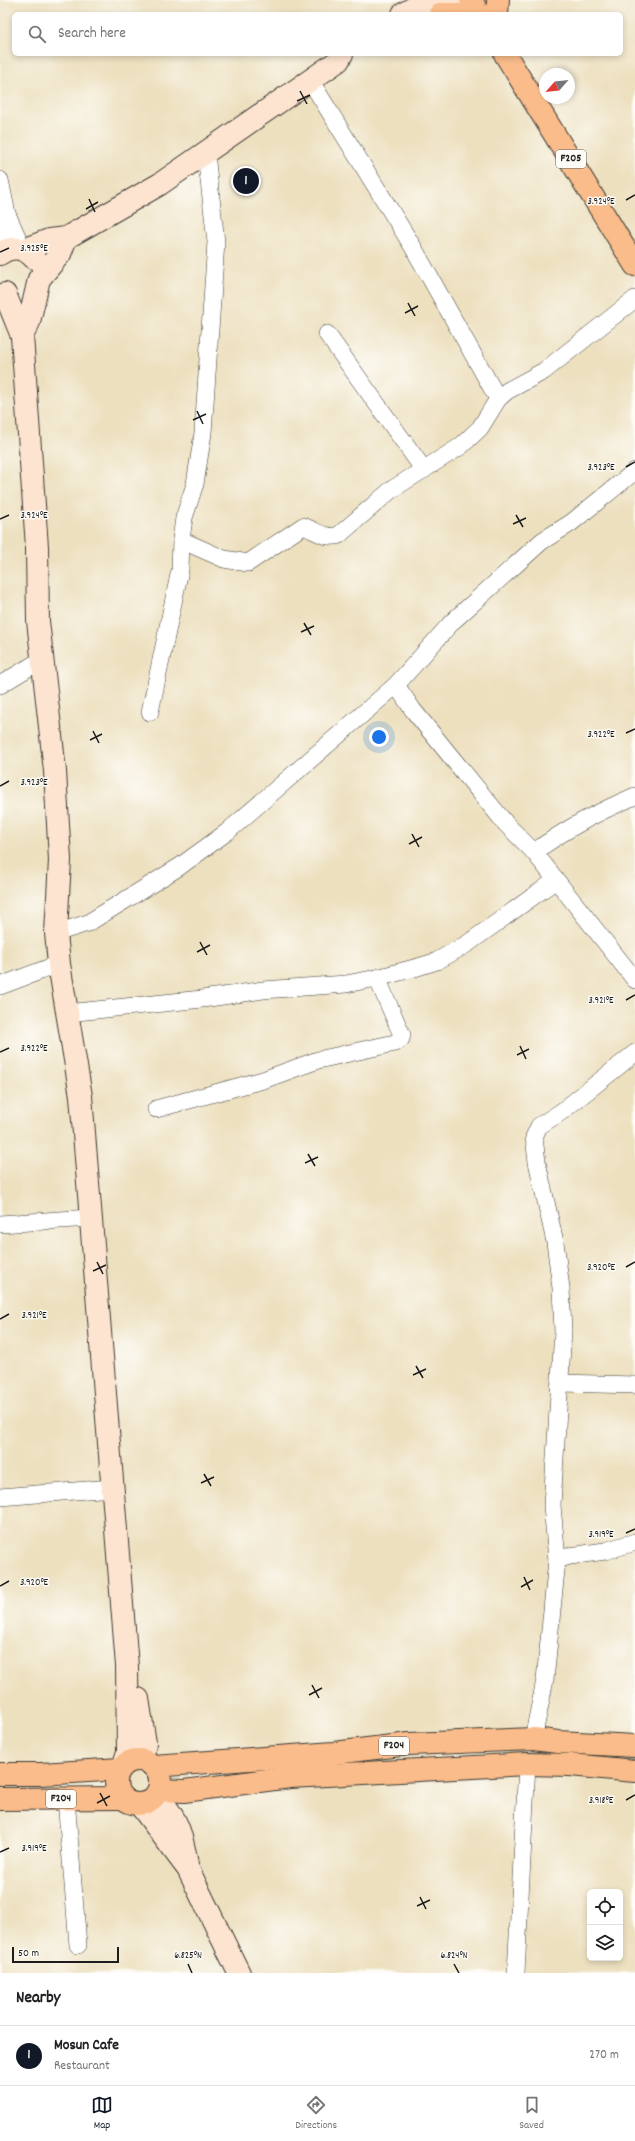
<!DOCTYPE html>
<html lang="en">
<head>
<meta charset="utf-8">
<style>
  body { margin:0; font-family:Dekko,sans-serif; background:#f2f2f2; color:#202124 }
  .controls { position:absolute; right:12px; bottom:12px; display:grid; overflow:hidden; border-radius:6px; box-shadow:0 2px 6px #0003 }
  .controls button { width:36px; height:36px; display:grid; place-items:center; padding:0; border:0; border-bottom:1px solid #e0e0e0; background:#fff; color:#202124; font:20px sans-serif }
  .compass { position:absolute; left:539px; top:68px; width:36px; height:36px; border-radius:50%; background:#fff; box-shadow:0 2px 6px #0003; rotate:243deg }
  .scale { position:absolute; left:12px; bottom:10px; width:107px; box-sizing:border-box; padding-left:4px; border:2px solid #1c1c1c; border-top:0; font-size:11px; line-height:14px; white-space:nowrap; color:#1c1c1c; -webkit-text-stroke:3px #fdfcf7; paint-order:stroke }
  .you { position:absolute; left:379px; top:737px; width:14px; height:14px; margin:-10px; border:3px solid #fff; border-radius:50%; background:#1a73e8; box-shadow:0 0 0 6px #1a73e833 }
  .badge { display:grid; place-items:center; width:26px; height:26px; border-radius:50%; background:#111827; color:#fff; font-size:13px; font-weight:700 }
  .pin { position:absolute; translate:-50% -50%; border:2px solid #fff; box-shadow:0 1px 4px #0006 }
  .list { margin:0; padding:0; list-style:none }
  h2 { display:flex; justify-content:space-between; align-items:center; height:52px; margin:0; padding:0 16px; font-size:17px }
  h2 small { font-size:13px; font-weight:400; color:#757577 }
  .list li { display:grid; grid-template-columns:26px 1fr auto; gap:12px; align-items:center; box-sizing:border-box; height:60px; padding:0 16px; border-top:1px solid #e0e0e0 }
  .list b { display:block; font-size:15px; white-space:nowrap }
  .list p { margin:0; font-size:13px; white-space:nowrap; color:#757577 }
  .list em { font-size:13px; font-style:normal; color:#757577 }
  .icon { flex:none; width:22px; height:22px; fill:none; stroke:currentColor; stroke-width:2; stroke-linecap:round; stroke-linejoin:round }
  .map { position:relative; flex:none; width:635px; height:1973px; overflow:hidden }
  .search { position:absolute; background:#fff; box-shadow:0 2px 6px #0003; left:12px; right:12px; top:12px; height:44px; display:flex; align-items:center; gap:10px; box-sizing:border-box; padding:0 14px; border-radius:6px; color:#757577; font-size:15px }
  .sheet { height:112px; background:#fff }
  nav { display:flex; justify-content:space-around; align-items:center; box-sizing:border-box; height:56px; border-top:1px solid #e0e0e0; background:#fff; font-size:11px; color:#757577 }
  nav a { display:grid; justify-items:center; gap:2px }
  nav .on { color:#111827 }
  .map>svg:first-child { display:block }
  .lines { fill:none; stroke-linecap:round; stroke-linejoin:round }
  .street-casing { stroke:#3b3934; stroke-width:18 }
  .secondary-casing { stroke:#3b3934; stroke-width:24 }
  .primary-casing { stroke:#3b3934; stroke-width:24 }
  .street { stroke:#fff; stroke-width:17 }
  .secondary { stroke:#fde4d0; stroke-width:22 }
  .primary { stroke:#f9bc8a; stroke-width:22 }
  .ticks { fill:none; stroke:#1c1c1c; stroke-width:1.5 }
  .labels { text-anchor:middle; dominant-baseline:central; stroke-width:3; stroke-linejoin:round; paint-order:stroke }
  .shield { fill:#fdfcf7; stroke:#605f5e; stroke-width:1 }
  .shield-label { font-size:11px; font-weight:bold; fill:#1c1c1c }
  .ticks-label { font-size:10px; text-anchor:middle; fill:#1c1c1c; stroke:#fdfcf7; stroke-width:3; stroke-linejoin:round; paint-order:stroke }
</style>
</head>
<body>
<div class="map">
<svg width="635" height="1973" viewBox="0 0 635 1973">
  <rect width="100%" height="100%" fill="#fdfcf7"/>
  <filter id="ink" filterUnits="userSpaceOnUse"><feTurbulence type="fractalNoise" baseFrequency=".025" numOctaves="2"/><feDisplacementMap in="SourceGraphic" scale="8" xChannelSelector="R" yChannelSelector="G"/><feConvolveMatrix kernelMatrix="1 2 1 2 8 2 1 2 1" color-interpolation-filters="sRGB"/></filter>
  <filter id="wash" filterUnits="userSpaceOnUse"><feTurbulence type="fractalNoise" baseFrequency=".012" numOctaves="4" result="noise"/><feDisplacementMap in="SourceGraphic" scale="16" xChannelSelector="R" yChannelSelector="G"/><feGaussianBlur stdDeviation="0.9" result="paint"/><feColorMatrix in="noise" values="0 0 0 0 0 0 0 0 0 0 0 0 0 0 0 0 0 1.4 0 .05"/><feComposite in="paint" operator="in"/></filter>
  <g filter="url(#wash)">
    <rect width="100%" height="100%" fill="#ede0bf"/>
  </g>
  <g filter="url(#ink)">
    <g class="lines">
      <!-- street casing -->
      <g class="street-casing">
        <g id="street">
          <polyline points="310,80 413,247 498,399"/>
          <polyline points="0,180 7,214 23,250"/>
          <polyline points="0,242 7,214"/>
          <polyline points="327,334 424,470"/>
          <path d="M181 540 224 559 248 563 303 526C315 530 326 540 339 535L391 490 461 446 480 428 498 399 507 391 544 371 635 299"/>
          <polyline points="0,685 41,660"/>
          <polyline points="396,685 413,710 452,758 506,824 534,852 635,980"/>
          <polyline points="150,712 180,570 181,540 184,518 195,484 203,433 216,242 206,154"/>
          <path d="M534 852C569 827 596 813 635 796"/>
          <polyline points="56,933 88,923 179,867 227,832 396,685 453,621 542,541 571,523 635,471"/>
          <polyline points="0,986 59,964"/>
          <polyline points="67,1013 202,999 263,990 346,984 377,978 418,967 437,961 467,944 556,880"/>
          <polyline points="156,1109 263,1080 318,1060 395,1043 401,1039 402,1035 377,978"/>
          <polyline points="0,1224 90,1218"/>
          <polyline points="561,1383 635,1385"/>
          <polyline points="0,1497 112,1488"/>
          <polyline points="557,1560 570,1556 605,1551 635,1542"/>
          <polyline points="533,1739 545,1680 557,1560 552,1505 563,1331 561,1288 555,1242 537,1162 534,1137 539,1126 561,1112 635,1053"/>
          <polyline points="66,1799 78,1945"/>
          <polyline points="516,1973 527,1764"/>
        </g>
      </g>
      <!-- secondary casing -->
      <g class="secondary-casing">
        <g id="secondary">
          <polyline points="403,14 427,0"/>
          <polyline points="429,14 458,0"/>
          <polyline points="23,250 49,240 66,238 160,184 338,61 342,54"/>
          <path d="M0 254C12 245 25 248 34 258"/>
          <polyline points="0,296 5,294 22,336 37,547 38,621 55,771 60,860 56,933 59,964 81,1096 127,1666 128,1752 124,1764"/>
          <polyline points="22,336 29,322 39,279 60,254 66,238"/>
          <polyline points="138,1699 145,1743 142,1760"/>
          <path d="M157 1795C178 1820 181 1832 187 1864"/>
          <polyline points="140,1805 188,1869 239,1973"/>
        </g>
      </g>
      <!-- primary casing -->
      <g class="primary-casing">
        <g id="primary">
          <polyline points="471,0 479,14"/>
          <polyline points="440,14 455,14"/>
          <polyline points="497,14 498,0"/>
          <polyline points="505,54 635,265"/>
          <circle cx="138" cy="1782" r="22"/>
          <polyline points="153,1766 334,1753 409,1744 533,1739 558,1742 635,1746"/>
          <polyline points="0,1774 41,1774 120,1769"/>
          <polyline points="159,1790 184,1791 290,1777 527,1764 570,1765 635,1771"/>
          <polyline points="0,1799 122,1798"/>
        </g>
      </g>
      <!-- street -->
      <use href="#street" class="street"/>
      <!-- secondary -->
      <use href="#secondary" class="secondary"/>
      <!-- primary -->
      <use href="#primary" class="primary"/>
    </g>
  </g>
  <!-- ticks -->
  <path class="ticks" d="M300 91 307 104M297 101 310 95M89 199 95 212M626 200 635 195M86 209 98 202M0 252 9 248M408 303 415 316M405 313 418 306M197 411 203 424M193 420 206 414M626 467 635 462M516 515 523 527M0 519 9 515M513 524 526 518M304 623 311 635M301 632 314 626M93 731 99 743M626 733 635 729M90 740 102 734M0 786 9 781M412 834 419 847M409 844 422 837M200 942 207 955M197 952 210 945M626 1000 635 995M520 1046 526 1059M0 1052 9 1048M517 1055 529 1049M308 1154 315 1166M305 1163 318 1157M97 1262 103 1274M626 1267 635 1262M93 1271 106 1265M0 1319 9 1314M416 1366 423 1378M413 1375 426 1369M204 1474 211 1486M201 1483 214 1477M626 1533 635 1529M524 1577 530 1590M0 1586 9 1581M521 1587 533 1580M312 1685 319 1698M309 1695 322 1688M100 1793 107 1806M626 1800 635 1795M97 1803 110 1796M0 1852 9 1848M420 1897 426 1909M417 1906 430 1900M188 1964 192 1973M454 1964 459 1973"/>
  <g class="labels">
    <!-- shield labels -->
    <g class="shield">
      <rect x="556" y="150" width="30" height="18" rx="3"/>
      <rect x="379" y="1737" width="30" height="18" rx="3"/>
      <rect x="46" y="1790" width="30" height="18" rx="3"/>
    </g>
    <g class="shield-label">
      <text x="571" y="159">F205</text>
      <text x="394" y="1746">F204</text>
      <text x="61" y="1799">F204</text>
    </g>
  </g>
  <g class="ticks-label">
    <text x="601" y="204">3.924°E</text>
    <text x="34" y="251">3.925°E</text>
    <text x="601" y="470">3.923°E</text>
    <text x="34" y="518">3.924°E</text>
    <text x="601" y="737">3.922°E</text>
    <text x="34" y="785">3.923°E</text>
    <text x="601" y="1003">3.921°E</text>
    <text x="34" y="1051">3.922°E</text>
    <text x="601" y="1270">3.920°E</text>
    <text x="34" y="1318">3.921°E</text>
    <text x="601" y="1537">3.919°E</text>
    <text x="34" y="1585">3.920°E</text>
    <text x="601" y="1803">3.918°E</text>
    <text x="34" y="1851">3.919°E</text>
    <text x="188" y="1958">6.825°N</text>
    <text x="454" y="1958">6.824°N</text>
  </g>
</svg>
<div class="controls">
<button><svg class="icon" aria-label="locate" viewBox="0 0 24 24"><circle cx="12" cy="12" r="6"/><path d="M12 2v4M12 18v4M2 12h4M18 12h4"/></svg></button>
<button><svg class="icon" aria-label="layers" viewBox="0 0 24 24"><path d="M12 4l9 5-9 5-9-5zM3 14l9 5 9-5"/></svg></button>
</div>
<svg class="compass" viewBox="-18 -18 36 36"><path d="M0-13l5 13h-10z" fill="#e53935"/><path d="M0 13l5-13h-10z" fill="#757577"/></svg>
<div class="scale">50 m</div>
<div class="you"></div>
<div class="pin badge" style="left:246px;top:181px">1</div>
<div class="search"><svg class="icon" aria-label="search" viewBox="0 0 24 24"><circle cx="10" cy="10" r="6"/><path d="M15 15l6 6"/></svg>Search here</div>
</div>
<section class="sheet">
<h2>Nearby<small></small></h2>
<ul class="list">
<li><span class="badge">1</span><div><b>Mosun Cafe</b><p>Restaurant</p></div><em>270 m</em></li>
</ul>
</section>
<nav>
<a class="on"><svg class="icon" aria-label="map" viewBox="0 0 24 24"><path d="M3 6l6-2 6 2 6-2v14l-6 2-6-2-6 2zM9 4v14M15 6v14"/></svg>Map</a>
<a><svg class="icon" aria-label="directions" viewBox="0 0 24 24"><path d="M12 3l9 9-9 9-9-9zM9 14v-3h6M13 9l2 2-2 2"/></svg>Directions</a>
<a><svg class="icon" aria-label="saved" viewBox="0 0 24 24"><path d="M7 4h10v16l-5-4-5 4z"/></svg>Saved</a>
</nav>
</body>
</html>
